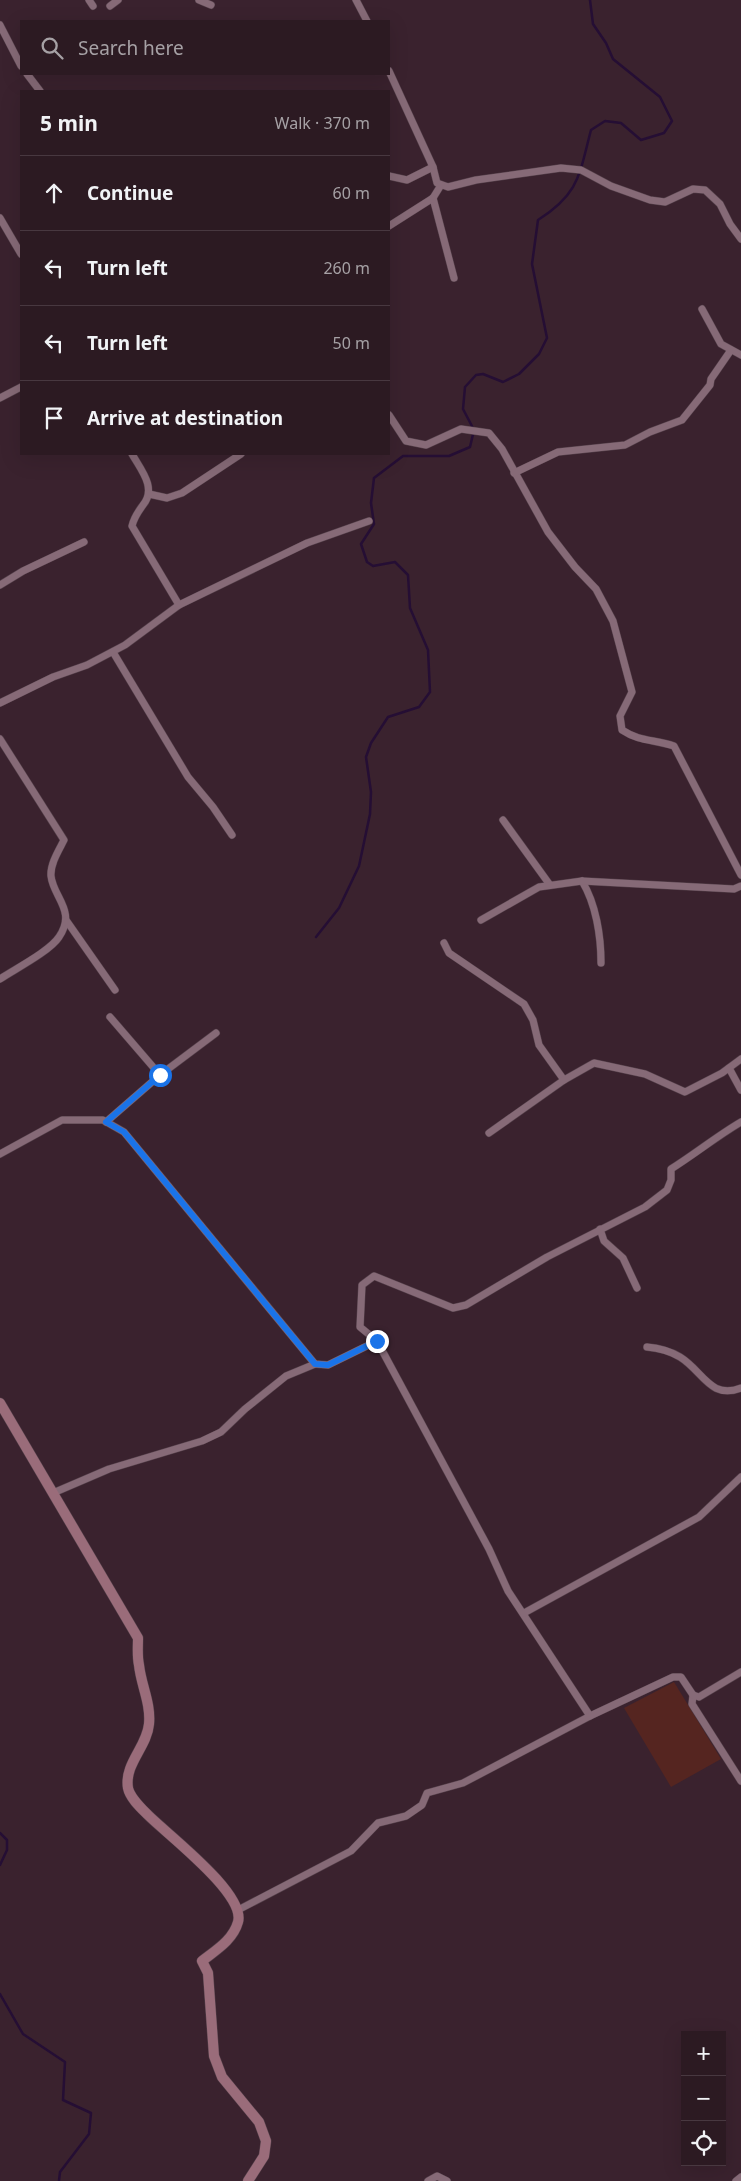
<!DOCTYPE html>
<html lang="en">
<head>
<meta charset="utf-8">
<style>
  body { margin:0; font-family:"Noto Sans",sans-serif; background:#38272f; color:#f1f3f6 }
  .controls { position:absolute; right:15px; bottom:15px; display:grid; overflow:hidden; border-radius:0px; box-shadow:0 5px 20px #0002 }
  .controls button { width:45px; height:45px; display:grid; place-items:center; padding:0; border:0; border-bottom:1px solid #483840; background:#2c1a22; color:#f1f3f6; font:25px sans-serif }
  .stop { position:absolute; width:15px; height:15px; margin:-11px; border:4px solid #1a73e8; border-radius:50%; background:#fff }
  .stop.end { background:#1a73e8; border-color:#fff; box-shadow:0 1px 5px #0008 }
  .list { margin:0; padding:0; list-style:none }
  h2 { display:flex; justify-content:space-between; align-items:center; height:65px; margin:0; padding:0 20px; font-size:21px }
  h2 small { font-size:16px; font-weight:400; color:#a6a1a5 }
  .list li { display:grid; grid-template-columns:32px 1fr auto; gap:15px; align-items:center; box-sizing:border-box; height:75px; padding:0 20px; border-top:1px solid #483840 }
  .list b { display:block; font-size:19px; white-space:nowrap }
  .list em { font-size:16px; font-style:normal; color:#a6a1a5 }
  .icon { flex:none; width:28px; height:28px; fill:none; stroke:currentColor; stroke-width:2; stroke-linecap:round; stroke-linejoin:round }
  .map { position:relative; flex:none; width:741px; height:2181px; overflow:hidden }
  .search { position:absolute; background:#2c1a22; box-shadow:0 5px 20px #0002; left:20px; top:20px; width:370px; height:55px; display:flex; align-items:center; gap:12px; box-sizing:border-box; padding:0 18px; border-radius:0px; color:#a6a1a5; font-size:19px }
  .panel { position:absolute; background:#2c1a22; box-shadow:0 5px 20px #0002; left:20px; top:90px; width:370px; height:365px; border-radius:0px }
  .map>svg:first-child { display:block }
  .green { fill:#552520 }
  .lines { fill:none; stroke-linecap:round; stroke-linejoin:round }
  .stream { stroke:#250e34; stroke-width:2.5 }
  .street-casing { stroke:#55414b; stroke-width:8 }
  .secondary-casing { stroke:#55414b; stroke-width:11 }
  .street { stroke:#866a77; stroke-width:7 }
  .secondary { stroke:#9a6c7a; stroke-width:10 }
  .route { stroke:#1a73e8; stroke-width:6 }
</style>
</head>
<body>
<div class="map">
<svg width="741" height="2181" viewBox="0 0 741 2181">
  <rect width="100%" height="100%" fill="#3a222e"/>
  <!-- green -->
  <polygon class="green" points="674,1682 721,1759 671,1787 624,1708"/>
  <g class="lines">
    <!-- stream -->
    <g class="stream">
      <path d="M316 937 339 908 359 866 370 814 371 792 366 757 371 743 388 717 419 707 430 692 428 650 410 608 408 575 395 562 373 566 367 562 361 544 374 524 371 503 374 478 403 456H449L470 447 474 430 463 409 465 387 476 375 483 374 503 382 519 374 539 354 547 338 532 264 538 220C580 193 579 175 591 130L605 121 621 123 641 140 664 133 672 121 660 97 613 59 606 43 593 24 590 0"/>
      <polyline points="0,1833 7,1840 7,1850 0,1865"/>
      <polyline points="0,1994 23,2034 65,2062 63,2100 91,2113 89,2134 60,2172 59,2181"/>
    </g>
    <!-- street casing -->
    <g class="street-casing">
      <g id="street">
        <polyline points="89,0 93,6"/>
        <polyline points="199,0 211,5"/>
        <polyline points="356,0 367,21"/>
        <polyline points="110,6 118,0"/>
        <polyline points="0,25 21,66"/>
        <polyline points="389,71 433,167 437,183 448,187 476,180 561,168 581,170 611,186 650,200 665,202 693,189 705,190 720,204 730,224 741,239"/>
        <polyline points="27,74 40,91"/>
        <polyline points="389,176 407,180 433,167"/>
        <polyline points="433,198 454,278"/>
        <polyline points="0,218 21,254"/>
        <polyline points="389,226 433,198 441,185"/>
        <polyline points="702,309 721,344 741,355"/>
        <polyline points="0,398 21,387"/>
        <path d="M389 415 406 441 426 445 461 429 489 433 502 449 548 532 575 567 596 589 613 621 632 692 620 716 622 730C640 742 654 739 674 746L741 875"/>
        <path d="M132 454C141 470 157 488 143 505 138 512 134 517 132 526L179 605"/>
        <polyline points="514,473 558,452 625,445 650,432 682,420 710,385 711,379 731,350"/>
        <polyline points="149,494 167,498 182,493 241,454"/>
        <polyline points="0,585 23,571 84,542"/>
        <polyline points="113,652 188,777 213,807 232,835"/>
        <polyline points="0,703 53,677 87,665 125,645 179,605 307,543 369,521"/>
        <path d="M0 739 64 840C59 850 50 864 51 876 53 897 77 911 59 937 50 951 15 969 0 979"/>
        <polyline points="503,820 550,885"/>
        <path d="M582 881C596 904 601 936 601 963"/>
        <polyline points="66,920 115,990"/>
        <polyline points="481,920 539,887 582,881 734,889 741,886"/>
        <polyline points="444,943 449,953 524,1004 533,1020 539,1045 564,1080"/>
        <polyline points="110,1017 160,1075"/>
        <polyline points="729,1068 741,1090"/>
        <polyline points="106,1122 160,1075 216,1033"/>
        <polyline points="489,1133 564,1080 594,1063 645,1074 685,1092 722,1073 741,1059"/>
        <polyline points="0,1154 62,1120 103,1120 124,1132 315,1364 328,1365 377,1341 489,1549 508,1591 590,1716"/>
        <polyline points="600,1229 604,1241 623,1258 637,1288"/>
        <path d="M377 1341 360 1327 362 1285 374 1276 453 1308 466 1305 547 1257 645 1207 667 1190 671 1180V1169C695 1154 717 1136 741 1122"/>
        <path d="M647 1347C659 1348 670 1351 680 1357 703 1371 710 1400 741 1388"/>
        <polyline points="53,1493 109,1469 202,1441 221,1432 245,1409 286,1376 315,1364"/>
        <polyline points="524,1613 699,1517 741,1477"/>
        <polyline points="693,1695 692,1704 741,1781"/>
        <polyline points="238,1910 351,1851 378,1823 406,1816 422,1805 427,1793 463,1783 590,1716 673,1677 681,1677 693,1695 699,1697 741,1672"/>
        <polyline points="428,2181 437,2176 447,2181"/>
        <polyline points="736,2181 741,2177"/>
      </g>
    </g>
    <!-- secondary casing -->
    <g class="secondary-casing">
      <path id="secondary" d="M0 1403 138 1638C138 1647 137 1656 139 1665 141 1685 151 1703 149 1724 147 1747 124 1764 128 1788 130 1798 141 1808 148 1815 168 1835 246 1894 238 1922 233 1940 216 1950 202 1961L208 1973 214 2056 222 2077 259 2122 266 2141 264 2156 248 2181"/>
    </g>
    <!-- street -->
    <use href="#street" class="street"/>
    <!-- secondary -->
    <use href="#secondary" class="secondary"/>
  </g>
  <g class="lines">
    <!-- route -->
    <polyline class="route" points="160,1075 106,1122 124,1132 315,1364 328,1365 377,1341"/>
  </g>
</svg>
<div class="controls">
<button>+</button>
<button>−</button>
<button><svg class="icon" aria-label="locate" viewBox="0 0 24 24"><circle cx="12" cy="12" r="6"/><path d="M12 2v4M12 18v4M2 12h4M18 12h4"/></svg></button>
</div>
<div class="stop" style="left:160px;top:1075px"></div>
<div class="stop end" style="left:377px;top:1341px"></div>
<div class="search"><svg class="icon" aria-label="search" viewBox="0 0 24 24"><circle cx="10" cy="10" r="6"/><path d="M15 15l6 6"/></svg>Search here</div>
<section class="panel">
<h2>5 min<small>Walk · 370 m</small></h2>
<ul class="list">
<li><svg class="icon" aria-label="ahead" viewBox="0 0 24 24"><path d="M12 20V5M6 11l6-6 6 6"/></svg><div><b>Continue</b></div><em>60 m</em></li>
<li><svg class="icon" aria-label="left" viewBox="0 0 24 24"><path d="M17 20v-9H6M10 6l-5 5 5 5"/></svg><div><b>Turn left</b></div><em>260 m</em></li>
<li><svg class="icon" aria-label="left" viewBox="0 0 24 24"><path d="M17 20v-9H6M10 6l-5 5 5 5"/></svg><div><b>Turn left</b></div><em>50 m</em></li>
<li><svg class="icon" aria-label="arrive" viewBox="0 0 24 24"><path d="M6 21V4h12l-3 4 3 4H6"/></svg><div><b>Arrive at destination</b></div></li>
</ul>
</section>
</div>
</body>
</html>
